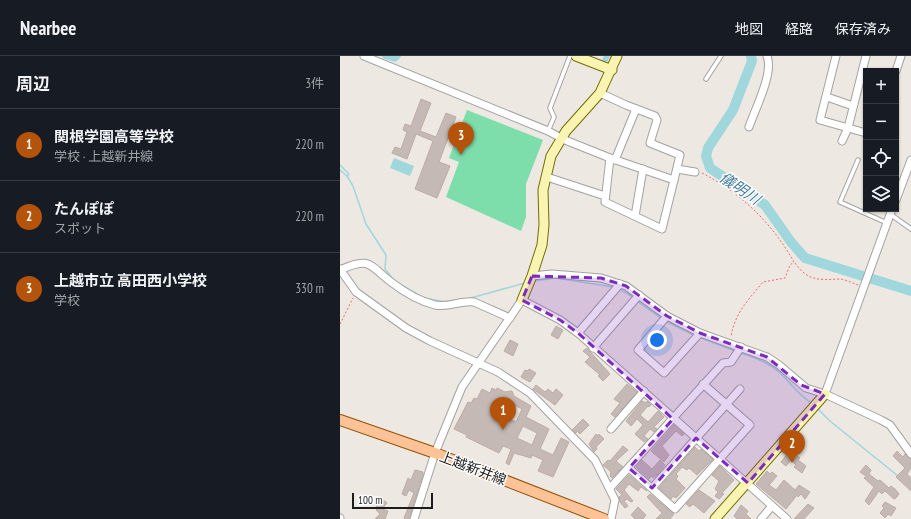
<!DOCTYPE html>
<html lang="ja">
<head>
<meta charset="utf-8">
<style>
  body { margin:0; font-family:"PT Sans Narrow","Noto Sans JP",sans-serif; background:#242831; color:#f1f3f6 }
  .controls { position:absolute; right:12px; top:12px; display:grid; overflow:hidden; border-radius:0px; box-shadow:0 1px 3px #0004 }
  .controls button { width:36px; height:36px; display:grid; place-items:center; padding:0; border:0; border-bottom:1px solid #363941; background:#171b24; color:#f1f3f6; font:20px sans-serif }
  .scale { position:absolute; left:12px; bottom:10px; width:81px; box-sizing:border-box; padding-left:4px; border:2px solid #1c1c1c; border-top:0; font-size:11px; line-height:14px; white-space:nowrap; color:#1c1c1c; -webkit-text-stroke:3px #fff; paint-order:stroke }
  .you { position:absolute; left:317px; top:284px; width:14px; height:14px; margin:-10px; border:3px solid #fff; border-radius:50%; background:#1a73e8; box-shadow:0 0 0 6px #1a73e833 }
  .badge { display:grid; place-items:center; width:26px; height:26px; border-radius:50%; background:#b45309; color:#fff; font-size:13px; font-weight:700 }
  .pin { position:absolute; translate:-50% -33px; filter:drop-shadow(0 1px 2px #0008) }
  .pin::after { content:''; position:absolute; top:21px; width:14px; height:12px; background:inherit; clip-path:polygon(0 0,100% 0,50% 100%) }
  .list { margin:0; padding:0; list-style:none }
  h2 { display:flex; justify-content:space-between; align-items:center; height:52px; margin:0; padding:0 16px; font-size:17px }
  h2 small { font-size:13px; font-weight:400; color:#9ea1a6 }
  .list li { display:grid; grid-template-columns:26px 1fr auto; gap:12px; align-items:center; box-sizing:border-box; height:72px; padding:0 16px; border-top:1px solid #363941 }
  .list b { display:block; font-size:15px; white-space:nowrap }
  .list p { margin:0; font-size:13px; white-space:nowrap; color:#9ea1a6 }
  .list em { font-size:13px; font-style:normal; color:#9ea1a6 }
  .icon { flex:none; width:22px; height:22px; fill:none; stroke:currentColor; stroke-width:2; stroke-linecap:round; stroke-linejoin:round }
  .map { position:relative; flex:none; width:571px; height:463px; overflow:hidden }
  header { display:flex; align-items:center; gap:24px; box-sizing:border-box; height:56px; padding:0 20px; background:#171b24; border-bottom:1px solid #363941 }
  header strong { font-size:19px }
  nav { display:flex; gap:22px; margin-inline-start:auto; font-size:14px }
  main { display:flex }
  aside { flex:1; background:#171b24 }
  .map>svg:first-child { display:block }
  .pitch { fill:#7ddeac }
  .water { fill:#a0d7dc }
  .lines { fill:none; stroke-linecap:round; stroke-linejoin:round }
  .stream { stroke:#a0d7dc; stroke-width:1.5 }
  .canal { stroke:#a0d7dc; stroke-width:5.5 }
  .river { stroke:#a0d7dc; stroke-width:10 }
  .building { fill:#c5b9b5; stroke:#bfaca3; fill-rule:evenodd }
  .lane-casing { stroke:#a3a3a3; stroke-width:5.5 }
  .street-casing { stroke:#a3a3a3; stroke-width:9 }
  .secondary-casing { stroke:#726f03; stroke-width:11 }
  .primary-casing { stroke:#944f00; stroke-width:12 }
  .path { stroke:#fb6569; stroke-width:1; stroke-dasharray:2 2; stroke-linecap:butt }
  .lane { stroke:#fff; stroke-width:3.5 }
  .street { stroke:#fff; stroke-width:7 }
  .secondary { stroke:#faf4b3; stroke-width:9 }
  .primary { stroke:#fdc397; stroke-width:10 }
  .marked { fill:#7b2cbf; fill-opacity:0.2; stroke:#7b2cbf; stroke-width:3; stroke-dasharray:8 5; stroke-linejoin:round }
  .labels { text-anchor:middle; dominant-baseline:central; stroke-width:3; stroke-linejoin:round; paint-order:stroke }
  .street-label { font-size:14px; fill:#1c1c1c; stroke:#fff }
  .water-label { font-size:15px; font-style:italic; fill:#427b9c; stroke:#fff }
</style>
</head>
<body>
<header>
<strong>Nearbee</strong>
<nav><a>地図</a><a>経路</a><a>保存済み</a></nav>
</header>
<main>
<aside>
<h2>周辺<small>3件</small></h2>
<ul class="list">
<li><span class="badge">1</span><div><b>関根学園高等学校</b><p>学校 · 上越新井線</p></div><em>220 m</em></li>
<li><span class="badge">2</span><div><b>たんぽぽ</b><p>スポット</p></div><em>220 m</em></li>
<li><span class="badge">3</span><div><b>上越市立 高田西小学校</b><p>学校</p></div><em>330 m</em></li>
</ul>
</aside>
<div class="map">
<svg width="571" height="463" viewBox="0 0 571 463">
  <rect width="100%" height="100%" fill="#ede8e1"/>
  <!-- pitch -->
  <polygon class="pitch" points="127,54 203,84 186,128 186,161 181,175 106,141 119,106 109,102"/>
  <!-- water -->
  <polygon class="water" points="54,102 74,110 70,120 50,112"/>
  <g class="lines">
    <!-- stream -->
    <g class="stream">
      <polyline points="0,109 9,118 7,120 13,130 26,168 46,199 45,213 53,223"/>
      <polyline points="0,114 7,120"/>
      <polyline points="194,225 216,222 273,231"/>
      <polyline points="61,229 77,238"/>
      <polyline points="279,233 293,241"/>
      <polyline points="84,242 106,246"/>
      <polyline points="127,243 185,227"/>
      <polyline points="297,245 322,263"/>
      <polyline points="325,265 354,279"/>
      <polyline points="359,281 395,295"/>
      <path d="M400 297C414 301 428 306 439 316 451 327 459 340 473 348"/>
      <polyline points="477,352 490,365 558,420"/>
    </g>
    <!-- canal -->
    <g class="canal">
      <polyline points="45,0 55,3 58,0"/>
      <polyline points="263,8 267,0"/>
    </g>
    <!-- river -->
    <polyline class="river" points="411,0 412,5 393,54 368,92 366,100 370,112 425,149 451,186 465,202 571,235"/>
  </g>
  <!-- building -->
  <g class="building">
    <polygon points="81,43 91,47 80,75 96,81 106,57 116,61 99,106 110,110 97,142 75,133 93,85 76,78 67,103 52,97 55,91 61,93 67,76 63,74 65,68 71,70"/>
    <polygon points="216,270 223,274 218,283 211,279"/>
    <polygon points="170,284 178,288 173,300 164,295"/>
    <polygon points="247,292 270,318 263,325 258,320 260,319 245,306 250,301 243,295"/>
    <polygon points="189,313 196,317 190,326 181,321 185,314 187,315"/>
    <polygon points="287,328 297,336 275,361 271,358 280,347 274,343"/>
    <polygon points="196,329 205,336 208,333 213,337 216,333 223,339 215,349 193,333"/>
    <path d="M152 332 156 334 157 332 165 336 172 335 174 340 191 350 186 361 209 373 200 393 213 399 221 382 229 386 213 421 198 415 203 404 192 399 191 402 174 397 169 409 166 407 171 393 163 390 159 397 126 381 127 379 114 373 128 346 131 347 134 342 137 343 142 333 150 337ZM169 346 182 353 176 366 162 359ZM183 370 197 377 192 389 177 382Z"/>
    <polygon points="302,345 306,347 307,345 311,349 309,351 308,350 300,359 308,366 318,355 324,361 314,371 317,373 314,376 310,373 304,380 308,383 304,386 295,378 303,369 297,363 291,370 286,365"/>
    <polygon points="243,363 249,369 240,378 237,375 236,377 232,374"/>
    <polygon points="334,369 344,378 342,380 336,375 322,390 329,399 324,406 311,395"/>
    <polygon points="256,378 258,380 259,378 264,383 256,391 257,393 254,396 249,388"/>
    <polygon points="283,390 288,394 276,405 283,411 272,422 270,420 271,416 263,409 268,404 270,405"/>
    <polygon points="355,391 359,395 361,393 373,403 357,419 349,412 347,414 342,411 336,418 338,420 336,423 345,432 336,442 333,440 331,443 319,432"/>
    <polygon points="557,395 563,401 565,398 571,403 571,412 567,418 571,422 571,435 556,421 565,412 553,400"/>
    <polygon points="448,397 453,400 455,398 460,402 458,404 466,410 462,417 454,411 456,409 451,404 446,410 441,406"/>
    <polygon points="302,404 312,413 320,404 325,409 317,419 313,422 311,420 309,423 296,411"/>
    <polygon points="526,409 531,414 529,418 538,425 540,424 549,432 551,430 555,433 559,438 556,442 554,443 545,435 542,438 539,435 529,449 525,445 534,431 524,422 526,420 520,416"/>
    <polygon points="380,410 394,424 382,437 384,438 379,443 375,440 378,436 375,433 379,425 372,419"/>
    <polygon points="75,414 83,416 83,418 69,463 67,463 64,462 74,437 69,434 66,440 62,438 68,422 71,424"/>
    <polygon points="427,415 430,418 432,416 437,420 429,429 436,434 444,424 455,434 459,429 470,436 465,443 461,438 458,441 457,439 446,453 416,428"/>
    <polygon points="289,419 307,435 301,431 298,435 289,428 284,434 293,445 291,446 287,443 284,445 288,450 285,452 280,446 279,441 282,439 276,433"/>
    <polygon points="359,434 375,445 364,457 353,448 350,451 346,448"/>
    <polygon points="310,438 334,458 330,463 316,463 322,457 307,441"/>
    <polygon points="41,442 47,447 42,453 48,455 45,463 35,463 40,458 36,454 38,452 35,449"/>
    <polygon points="545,446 556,452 551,460 548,458 545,462 540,457 544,452 542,450"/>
    <polygon points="468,448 474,452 464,463 454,463"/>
    <polygon points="401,449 408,455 406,458 411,463 397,463 394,460"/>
    <polygon points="298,451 306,459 303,463 295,463 291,459"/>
  </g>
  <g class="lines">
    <!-- lane casing -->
    <g class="lane-casing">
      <g id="lane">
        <polyline points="366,23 381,0"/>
        <polyline points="208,75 214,61 210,52 230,0"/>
        <polyline points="518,104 500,146 547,167"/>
        <polyline points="550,158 571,173"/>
      </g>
    </g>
    <!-- street casing -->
    <g class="street-casing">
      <g id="street">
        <polyline points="24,0 208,75 225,84 270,102 334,124 340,99 310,87 317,64 315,60 286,49 260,37"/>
        <polyline points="496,0 480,64 526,77"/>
        <polyline points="556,15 561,0"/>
        <polyline points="487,41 513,50"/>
        <path d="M409 71C415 53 434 17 427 0"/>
        <polyline points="502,85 508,72 526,0"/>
        <polyline points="270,102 265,146 322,173 334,124"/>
        <polyline points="275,104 296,53"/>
        <polyline points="337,113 355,116"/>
        <polyline points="207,121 265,140"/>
        <polyline points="556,144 571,104"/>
        <polyline points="295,160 303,113"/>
        <polyline points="0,213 16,236 66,272 90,285 158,316 190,337 255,404 275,444 271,463"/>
        <path d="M0 214C30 200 29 209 51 226 64 236 79 245 95 249 109 252 121 244 134 246L170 262"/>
        <polyline points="192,220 212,218 261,222 286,230 327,260 360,277 427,301 439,309 466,332 485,338 541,364 550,369 571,398"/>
        <polyline points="327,260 298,294 324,317 360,277"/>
        <polyline points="238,277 280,228"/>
        <polyline points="253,292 299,239"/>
        <polyline points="485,338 552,153"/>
        <polyline points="271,373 304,335"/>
        <polyline points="289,412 335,453 410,369 363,328"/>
        <polyline points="270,432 383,307 391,306 401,291"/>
        <polyline points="312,432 400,333"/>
        <polyline points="0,462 0,463"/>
        <polyline points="74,463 95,397 122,331 182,244 220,264 238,277 447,463"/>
        <polyline points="421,463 432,450"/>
      </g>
    </g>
    <!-- secondary casing -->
    <g class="secondary-casing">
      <g id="secondary">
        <polyline points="236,0 272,14"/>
        <polyline points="182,244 192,220 202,189 204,169 203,134 211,100 226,75 260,37 277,0"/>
        <polyline points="375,463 485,338"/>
      </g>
    </g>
    <!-- primary casing -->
    <g class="primary-casing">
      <polyline id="primary" points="0,364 95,397 264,463"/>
    </g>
    <!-- path -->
    <g class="path">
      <path d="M362 117C402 138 432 167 454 206L450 209 445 222 423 226C409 243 394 258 391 281"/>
      <path d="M455 207C468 225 478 224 499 223 505 223 512 227 518 229"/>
      <polyline points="0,268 13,242"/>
    </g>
    <!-- lane -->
    <use href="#lane" class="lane"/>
    <!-- street -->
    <use href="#street" class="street"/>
    <!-- secondary -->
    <use href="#secondary" class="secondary"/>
    <!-- primary -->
    <use href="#primary" class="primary"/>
  </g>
  <!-- marked area -->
  <path class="marked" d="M192 220 261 222 286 230 327 260 360 277 427 301 461 329 485 338 408 427 356 382 312 432 289 412 333 363 238 277 220 264 182 244Z"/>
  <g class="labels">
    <!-- street labels -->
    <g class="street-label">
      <text transform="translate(133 412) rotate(21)">上越新井線</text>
    </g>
    <!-- water labels -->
    <g class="water-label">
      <text transform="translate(400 132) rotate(34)">儀明川</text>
    </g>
  </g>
</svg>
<div class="controls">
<button>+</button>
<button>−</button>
<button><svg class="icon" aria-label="locate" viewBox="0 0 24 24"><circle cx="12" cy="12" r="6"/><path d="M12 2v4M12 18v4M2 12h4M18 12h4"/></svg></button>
<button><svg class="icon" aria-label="layers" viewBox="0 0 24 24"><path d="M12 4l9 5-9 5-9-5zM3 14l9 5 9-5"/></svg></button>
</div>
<div class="scale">100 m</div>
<div class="you"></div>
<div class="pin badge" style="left:163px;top:374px">1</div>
<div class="pin badge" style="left:452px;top:407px">2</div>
<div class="pin badge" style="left:121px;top:99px">3</div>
</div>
</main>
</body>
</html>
